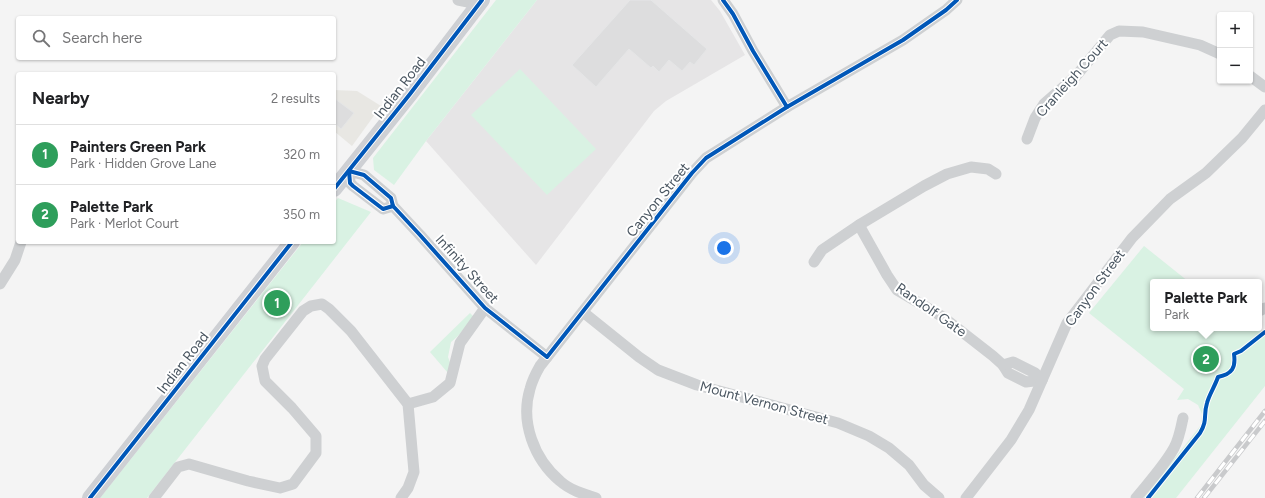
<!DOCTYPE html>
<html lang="en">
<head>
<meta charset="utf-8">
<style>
  body { margin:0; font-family:Figtree,sans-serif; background:#f6f6f6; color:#202124 }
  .controls { position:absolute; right:12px; top:12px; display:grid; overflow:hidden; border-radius:4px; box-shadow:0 1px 3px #0004 }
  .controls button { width:36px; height:36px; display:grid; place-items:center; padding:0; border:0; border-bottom:1px solid #e0e0e0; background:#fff; color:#202124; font:20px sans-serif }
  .you { position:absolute; left:724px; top:248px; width:14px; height:14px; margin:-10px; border:3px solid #fff; border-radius:50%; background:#1a73e8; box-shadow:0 0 0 6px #1a73e833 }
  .badge { display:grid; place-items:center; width:26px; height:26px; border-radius:50%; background:#1a73e8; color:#fff; font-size:13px; font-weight:700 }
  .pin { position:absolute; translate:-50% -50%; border:2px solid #fff; box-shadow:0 1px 4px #0006 }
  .popup { position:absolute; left:1150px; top:279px; width:112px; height:52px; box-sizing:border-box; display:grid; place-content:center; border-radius:4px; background:#fff; filter:drop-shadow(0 1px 3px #0005); font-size:13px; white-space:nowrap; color:#757577 }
  .popup b { font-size:15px; color:#202124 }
  .popup::after { content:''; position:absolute; left:50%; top:100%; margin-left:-8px; border:8px solid transparent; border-top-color:#fff }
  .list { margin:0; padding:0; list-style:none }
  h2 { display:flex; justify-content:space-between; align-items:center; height:52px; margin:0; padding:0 16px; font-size:17px }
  h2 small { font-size:13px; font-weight:400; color:#757577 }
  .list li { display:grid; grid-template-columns:26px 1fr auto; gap:12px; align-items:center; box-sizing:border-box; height:60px; padding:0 16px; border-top:1px solid #e0e0e0 }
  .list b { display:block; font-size:15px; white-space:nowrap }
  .list p { margin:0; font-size:13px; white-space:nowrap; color:#757577 }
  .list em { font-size:13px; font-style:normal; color:#757577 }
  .icon { flex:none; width:22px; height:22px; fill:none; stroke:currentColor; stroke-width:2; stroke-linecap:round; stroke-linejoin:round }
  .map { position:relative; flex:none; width:1265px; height:498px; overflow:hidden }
  .search { position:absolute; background:#fff; box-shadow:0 1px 3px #0004; left:16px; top:16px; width:320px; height:44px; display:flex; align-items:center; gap:10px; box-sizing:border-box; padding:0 14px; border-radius:4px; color:#757577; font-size:15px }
  .panel { position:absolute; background:#fff; box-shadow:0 1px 3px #0004; left:16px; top:72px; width:320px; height:172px; border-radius:4px }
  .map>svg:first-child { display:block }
  .commercial { fill:#e8e7e3 }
  .education { fill:#e6e5e6 }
  .green { fill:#d9f2e3 }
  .building { fill:#ddddde; stroke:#e5e6e7 }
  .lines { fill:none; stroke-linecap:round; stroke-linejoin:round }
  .street { stroke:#ced0d2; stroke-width:11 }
  .secondary { stroke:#ced0d4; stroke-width:16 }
  .rail-casing { stroke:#c9cacc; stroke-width:4.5 }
  .rail { stroke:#fff; stroke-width:3; stroke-dasharray:9; stroke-linecap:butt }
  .cycleway-casing { stroke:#fff; stroke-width:6 }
  .cycleway { stroke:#0057b8; stroke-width:4 }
  .labels { text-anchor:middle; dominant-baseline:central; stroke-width:4; stroke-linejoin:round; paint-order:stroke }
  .street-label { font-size:14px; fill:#4a5661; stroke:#fff }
</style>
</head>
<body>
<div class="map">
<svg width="1265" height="498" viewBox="0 0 1265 498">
  <rect width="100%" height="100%" fill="#f4f4f4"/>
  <!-- commercial -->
  <polygon class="commercial" points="334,90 357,91 381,106 352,146 334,131"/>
  <!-- education -->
  <polygon class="education" points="537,0 711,0 720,11 745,55 666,101 654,111 536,265 426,141"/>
  <!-- green -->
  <g class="green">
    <polygon points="496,0 537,0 426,141 394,185 374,170 373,158"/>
    <polygon points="520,69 596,149 547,195 471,115"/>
    <polygon points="338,198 371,212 147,498 100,498 303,242 334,242 334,203"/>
    <polygon points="1144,246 1189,282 1153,282 1153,328 1252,328 1260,331 1265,330 1265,386 1176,498 1143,498 1201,425 1202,414 1198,405 1188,399 1177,400 1184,389 1089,313"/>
    <polygon points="470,313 474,317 457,337 451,342 448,357 451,365 448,373 430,352"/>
  </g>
  <!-- building -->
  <g class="building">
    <polygon points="630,0 651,0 707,49 694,65 690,62 682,71 669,60 659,72 653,66 651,68 629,49 596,87 572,65"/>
    <polygon points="334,98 354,113 341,129 334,123"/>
  </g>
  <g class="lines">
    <!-- street -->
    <g class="street">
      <polyline points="458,0 473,3 477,6"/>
      <polyline points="723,0 733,14 753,51 787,107"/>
      <polyline points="1250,76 1265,87"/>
      <polyline points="1027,139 1035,118 1044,104 1076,76 1110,35 1119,31 1143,32 1200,45 1220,54"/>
      <polyline points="393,206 383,209 353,186 350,183 349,171 364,175 391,198 393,206 420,235 485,308 547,357"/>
      <polyline points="859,225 887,275 897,290 943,317 993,356 1003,365 1008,373 1026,382 1042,380"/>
      <polyline points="814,262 822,250 859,225 924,186 947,174 971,167 988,169 996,174"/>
      <polyline points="0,284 15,260 21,242"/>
      <polyline points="1259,311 1265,308"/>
      <polyline points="583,312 639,357 658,370 697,385 838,423 869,436 889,448 909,465 924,485 939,498"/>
      <polyline points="1003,365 1013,362 1035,373 1042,380"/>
      <polyline points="408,404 433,397 450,383 460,343 485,308"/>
      <polyline points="154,498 178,467 189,464 248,481 280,488 293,484 316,453 316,436 292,408 265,381 262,366 265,359 303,311 311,306 322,304 329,309 351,331 408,404 414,472 408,488 401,498"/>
      <path d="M596 498C583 494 570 490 560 481 534 459 520 422 530 389 532 381 536 373 540 366L692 173 706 158 787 107 903 40 946 10 957 0"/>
      <polyline points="966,498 1011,440 1029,410 1067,323 1090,293 1132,238 1170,199 1206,173 1242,138 1265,110"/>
      <path d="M1136 498C1149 482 1164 466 1174 448 1179 439 1181 428 1183 418"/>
    </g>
    <!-- secondary -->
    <g class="secondary">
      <polyline points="334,189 410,94 482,0"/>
      <polyline points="90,498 292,242"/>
    </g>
    <!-- rail casing -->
    <g class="rail-casing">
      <g id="rail">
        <polyline points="1197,498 1265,411"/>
        <polyline points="1204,498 1265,421"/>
      </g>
    </g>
    <!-- rail -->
    <use href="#rail" class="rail"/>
    <!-- cycleway casing -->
    <g class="cycleway-casing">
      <g id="cycleway">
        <polyline points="723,0 733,14 753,51 787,107"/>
        <polyline points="349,171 364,175 391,198 393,206 420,235 485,308 547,357 692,173 706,158 787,107 903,40 946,10 957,0"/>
        <polyline points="349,171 350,183 353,186 383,209 393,206"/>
        <polyline points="334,189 410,94 482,0"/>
        <polyline points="90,498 292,242"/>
        <path d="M1148 498 1200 433C1208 420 1203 416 1207 403 1209 395 1215 386 1218 377 1232 374 1236 368 1234 354L1241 351 1265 332"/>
      </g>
    </g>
    <!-- cycleway -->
    <use href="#cycleway" class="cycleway"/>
  </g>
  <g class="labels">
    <!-- street labels -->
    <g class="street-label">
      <text transform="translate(1072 78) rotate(-48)">Cranleigh Court</text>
      <text transform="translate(400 88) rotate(-52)">Indian Road</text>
      <text transform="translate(658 200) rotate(-51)">Canyon Street</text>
      <text transform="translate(467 269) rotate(48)">Infinity Street</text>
      <text transform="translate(1095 288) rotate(-54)">Canyon Street</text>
      <text transform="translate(931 310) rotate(35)">Randolf Gate</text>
      <text transform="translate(183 363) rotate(-52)">Indian Road</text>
      <text transform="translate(764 403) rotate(15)">Mount Vernon Street</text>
    </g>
  </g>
</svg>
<div class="controls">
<button>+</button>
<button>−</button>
</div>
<div class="you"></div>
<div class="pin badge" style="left:277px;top:303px;background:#2e9e5b">1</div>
<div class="pin badge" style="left:1206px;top:359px;background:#2e9e5b">2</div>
<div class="popup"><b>Palette Park</b>Park</div>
<div class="search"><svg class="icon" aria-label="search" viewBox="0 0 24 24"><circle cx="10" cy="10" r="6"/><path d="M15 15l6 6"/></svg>Search here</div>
<section class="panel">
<h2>Nearby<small>2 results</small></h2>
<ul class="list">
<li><span class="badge" style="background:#2e9e5b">1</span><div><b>Painters Green Park</b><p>Park · Hidden Grove Lane</p></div><em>320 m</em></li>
<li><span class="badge" style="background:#2e9e5b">2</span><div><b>Palette Park</b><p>Park · Merlot Court</p></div><em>350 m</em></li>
</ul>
</section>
</div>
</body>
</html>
